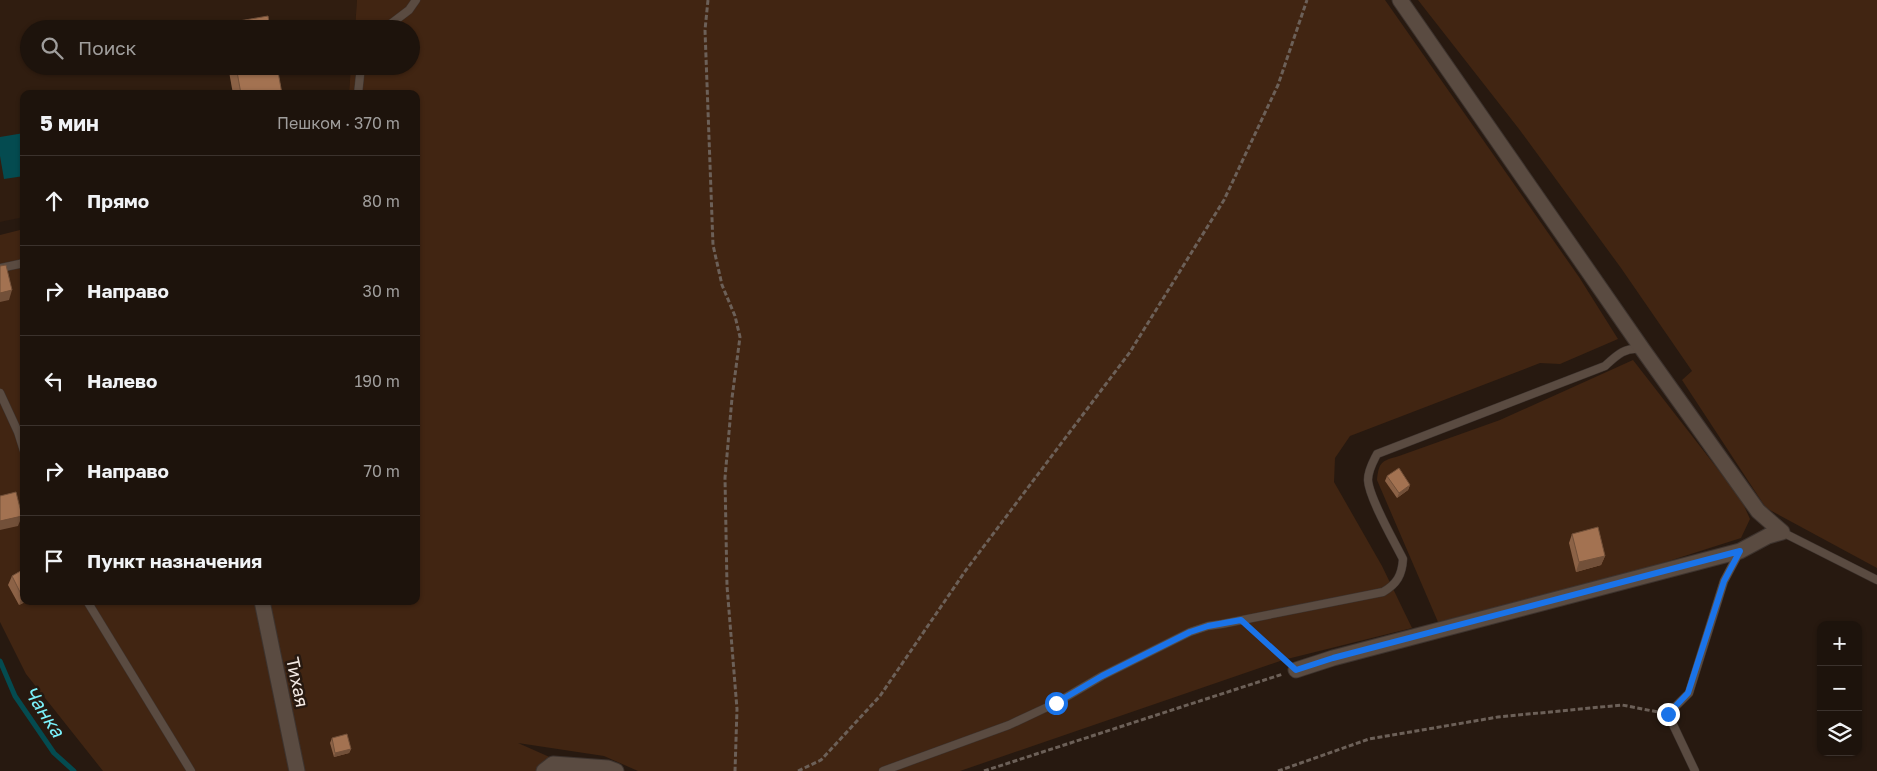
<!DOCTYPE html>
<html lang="ru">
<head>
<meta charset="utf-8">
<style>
  body { margin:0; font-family:"Golos Text",sans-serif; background:#251c15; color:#f1f3f6 }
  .controls { position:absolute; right:15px; bottom:15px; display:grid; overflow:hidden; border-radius:10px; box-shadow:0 1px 4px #0004 }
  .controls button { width:45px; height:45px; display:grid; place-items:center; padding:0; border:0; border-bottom:1px solid #3b322d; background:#1d130c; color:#f1f3f6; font:25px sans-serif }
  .stop { position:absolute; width:15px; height:15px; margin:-11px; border:4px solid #1a73e8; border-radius:50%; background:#fff }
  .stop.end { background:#1a73e8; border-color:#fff; box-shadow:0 1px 5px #0008 }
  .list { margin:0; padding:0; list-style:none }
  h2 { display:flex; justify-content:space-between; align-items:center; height:65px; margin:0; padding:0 20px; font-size:21px }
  h2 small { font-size:16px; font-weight:400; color:#a09e9d }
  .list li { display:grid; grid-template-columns:32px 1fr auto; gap:15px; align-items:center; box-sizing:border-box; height:90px; padding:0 20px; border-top:1px solid #3b322d }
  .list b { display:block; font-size:19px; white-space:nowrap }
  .list em { font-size:16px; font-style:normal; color:#a09e9d }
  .icon { flex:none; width:28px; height:28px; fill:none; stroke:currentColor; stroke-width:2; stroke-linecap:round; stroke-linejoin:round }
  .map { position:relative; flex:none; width:1877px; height:771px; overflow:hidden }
  .search { position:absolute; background:#1d130c; box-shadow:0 1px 4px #0004; left:20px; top:20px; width:400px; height:55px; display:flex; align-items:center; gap:12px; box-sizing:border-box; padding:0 18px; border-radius:28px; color:#a09e9d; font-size:19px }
  .panel { position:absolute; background:#1d130c; box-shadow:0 1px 4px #0004; left:20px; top:90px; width:400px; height:515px; border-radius:10px }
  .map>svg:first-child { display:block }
  .built { fill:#301d10 }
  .green { fill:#412512 }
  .water { fill:#044b50 }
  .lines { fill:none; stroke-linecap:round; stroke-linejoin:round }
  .stream { stroke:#044b50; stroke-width:5 }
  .lane-casing { stroke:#3d332e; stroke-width:9 }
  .street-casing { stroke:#3d332e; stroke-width:17 }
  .path { stroke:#6c6058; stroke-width:3; stroke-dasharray:5 2.5; stroke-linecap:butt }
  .lane { stroke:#5a4b41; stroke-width:8 }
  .street { stroke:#5a4b41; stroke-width:15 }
  .wall { fill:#8c6246 }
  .shaded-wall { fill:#725039 }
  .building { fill:#a37251; stroke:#725039 }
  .route { stroke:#1a73e8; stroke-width:6 }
  .labels { text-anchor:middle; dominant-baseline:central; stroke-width:5; stroke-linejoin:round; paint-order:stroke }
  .street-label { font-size:18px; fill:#f4eae4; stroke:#271910 }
  .water-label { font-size:19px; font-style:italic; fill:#7bf1fb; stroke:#271910 }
</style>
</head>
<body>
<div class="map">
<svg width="1877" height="771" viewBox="0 0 1877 771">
  <rect width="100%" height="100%" fill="#271910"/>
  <!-- built -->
  <polygon class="built" points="0,0 357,0 355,29 29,29 29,66 351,66 349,94 24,94 24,217 0,222"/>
  <!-- green -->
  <g class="green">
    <polygon points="357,0 1385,0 1579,277 1618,339 1560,364 1540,363 1350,436 1335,458 1334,482 1382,566 1412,628 1283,660 960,771 638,771 604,756 518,743 581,771 103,771 26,674 0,622 0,235 24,229 24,601 416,601 416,94 349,94 351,66 411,66 411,29 355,29"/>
    <polygon points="1418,0 1877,0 1877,568 1766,508 1682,380 1692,371 1621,268 1519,129"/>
    <path d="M1633 360 1741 499 1750 519 1741 538 1647 568 1438 622 1377 480C1379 462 1381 461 1399 456L1500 420Z"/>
  </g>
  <!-- water -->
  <polygon class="water" points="24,133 24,176 4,179 0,156 0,137"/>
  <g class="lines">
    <!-- stream -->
    <polyline class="stream" points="0,661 15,696 54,753 74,771"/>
    <!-- lane casing -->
    <g class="lane-casing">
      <g id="lane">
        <polyline points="384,29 409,10 416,0"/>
        <polyline points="358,94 361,66"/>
        <polyline points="0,268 24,263"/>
        <polyline points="0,393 18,432 24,451"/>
        <polyline points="1782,532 1877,580"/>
        <polyline points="87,601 191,771"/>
        <path d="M883 771 1009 725 1056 703 1102 676 1190 632 1208 626 1222 624 1383 592C1397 584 1402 575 1403 559 1394 541 1369 498 1368 480 1368 470 1373 462 1377 454L1605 366C1617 355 1625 347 1641 349"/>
        <polyline points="1695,771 1668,714 1689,693 1724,581 1740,551"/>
      </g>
    </g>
    <!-- street casing -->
    <g class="street-casing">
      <g id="street">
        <polyline points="262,601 297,771"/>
        <polyline points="1296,670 1333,658 1740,551 1768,536 1782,532 1758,511 1643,350 1400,0"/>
        <polyline points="544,771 553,764 608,768 616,771"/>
      </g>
    </g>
    <!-- path -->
    <g class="path">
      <polyline points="708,0 705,30 713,245 722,285 735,316 740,337 732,398 725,478 727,586 737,709 735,771"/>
      <polyline points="1251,630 1286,661"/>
      <polyline points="798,771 821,760 880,696 966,570 1130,352 1224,200 1278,85 1307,0"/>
      <polyline points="984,771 1283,674"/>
      <polyline points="1278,771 1369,739 1498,717 1622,705 1658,712"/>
    </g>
    <!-- lane -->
    <use href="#lane" class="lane"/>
    <!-- street -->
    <use href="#street" class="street"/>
  </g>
  <!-- wall -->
  <g class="wall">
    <polygon points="239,21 270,29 236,29"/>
    <polygon points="228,66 277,66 282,94 233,94"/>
    <polygon points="1387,476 1410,485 1408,490 1397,498 1385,481"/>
    <polygon points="1572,534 1605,556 1601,565 1576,572 1569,543"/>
    <polygon points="24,569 24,601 27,601 19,605 8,585 12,576"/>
    <polygon points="332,738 351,749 349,753 334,757 330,743"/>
  </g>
  <!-- shaded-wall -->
  <g class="shaded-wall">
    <polygon points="12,290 9,300 0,302 0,293"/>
    <polygon points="1410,485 1408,490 1397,498 1399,493"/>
    <polygon points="22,516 18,526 0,530 0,521"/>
    <polygon points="1605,556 1601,565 1576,572 1579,562"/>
    <polygon points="24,595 24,601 27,601 19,605 22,596"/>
    <polygon points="351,749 349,753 334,757 335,753"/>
  </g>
  <!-- building -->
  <g class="building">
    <polygon points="268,16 270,29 240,29 239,21"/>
    <polygon points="236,66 277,66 282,94 241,94"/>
    <polygon points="6,265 12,290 0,293 0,266"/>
    <polygon points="1399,468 1410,485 1399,493 1387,476"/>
    <polygon points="16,492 22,516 0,521 0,496"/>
    <polygon points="1598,527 1605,556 1579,562 1572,534"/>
    <polygon points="24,569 24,595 22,596 12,576"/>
    <polygon points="347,734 351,749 335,753 332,738"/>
  </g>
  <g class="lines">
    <!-- route -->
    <polyline class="route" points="1056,703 1102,676 1190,632 1208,626 1241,620 1296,670 1333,658 1740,551 1724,581 1688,693 1668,714"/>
  </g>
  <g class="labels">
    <!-- street labels -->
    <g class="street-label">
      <text transform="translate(298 682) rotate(78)">Тихая</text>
    </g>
    <!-- water labels -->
    <g class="water-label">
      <text transform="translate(45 711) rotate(57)">Чанка</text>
    </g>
  </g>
</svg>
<div class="controls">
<button>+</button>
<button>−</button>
<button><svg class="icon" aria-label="layers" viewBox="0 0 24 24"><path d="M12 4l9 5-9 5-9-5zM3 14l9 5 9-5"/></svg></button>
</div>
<div class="stop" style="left:1056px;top:703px"></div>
<div class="stop end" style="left:1668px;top:714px"></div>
<div class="search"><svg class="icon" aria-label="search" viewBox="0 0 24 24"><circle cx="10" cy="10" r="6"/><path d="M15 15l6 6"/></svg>Поиск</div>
<section class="panel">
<h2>5 мин<small>Пешком · 370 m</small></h2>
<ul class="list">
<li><svg class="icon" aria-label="ahead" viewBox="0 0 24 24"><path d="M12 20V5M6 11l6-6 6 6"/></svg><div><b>Прямо</b></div><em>80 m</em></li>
<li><svg class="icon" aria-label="right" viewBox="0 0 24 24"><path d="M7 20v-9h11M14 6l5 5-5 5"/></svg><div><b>Направо</b></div><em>30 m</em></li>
<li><svg class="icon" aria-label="left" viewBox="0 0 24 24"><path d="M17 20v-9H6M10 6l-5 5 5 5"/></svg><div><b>Налево</b></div><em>190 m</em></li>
<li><svg class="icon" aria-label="right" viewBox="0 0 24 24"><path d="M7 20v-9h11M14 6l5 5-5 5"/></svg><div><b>Направо</b></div><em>70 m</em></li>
<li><svg class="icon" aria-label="arrive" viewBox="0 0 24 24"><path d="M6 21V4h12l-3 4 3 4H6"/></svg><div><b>Пункт назначения</b></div></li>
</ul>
</section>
</div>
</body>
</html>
